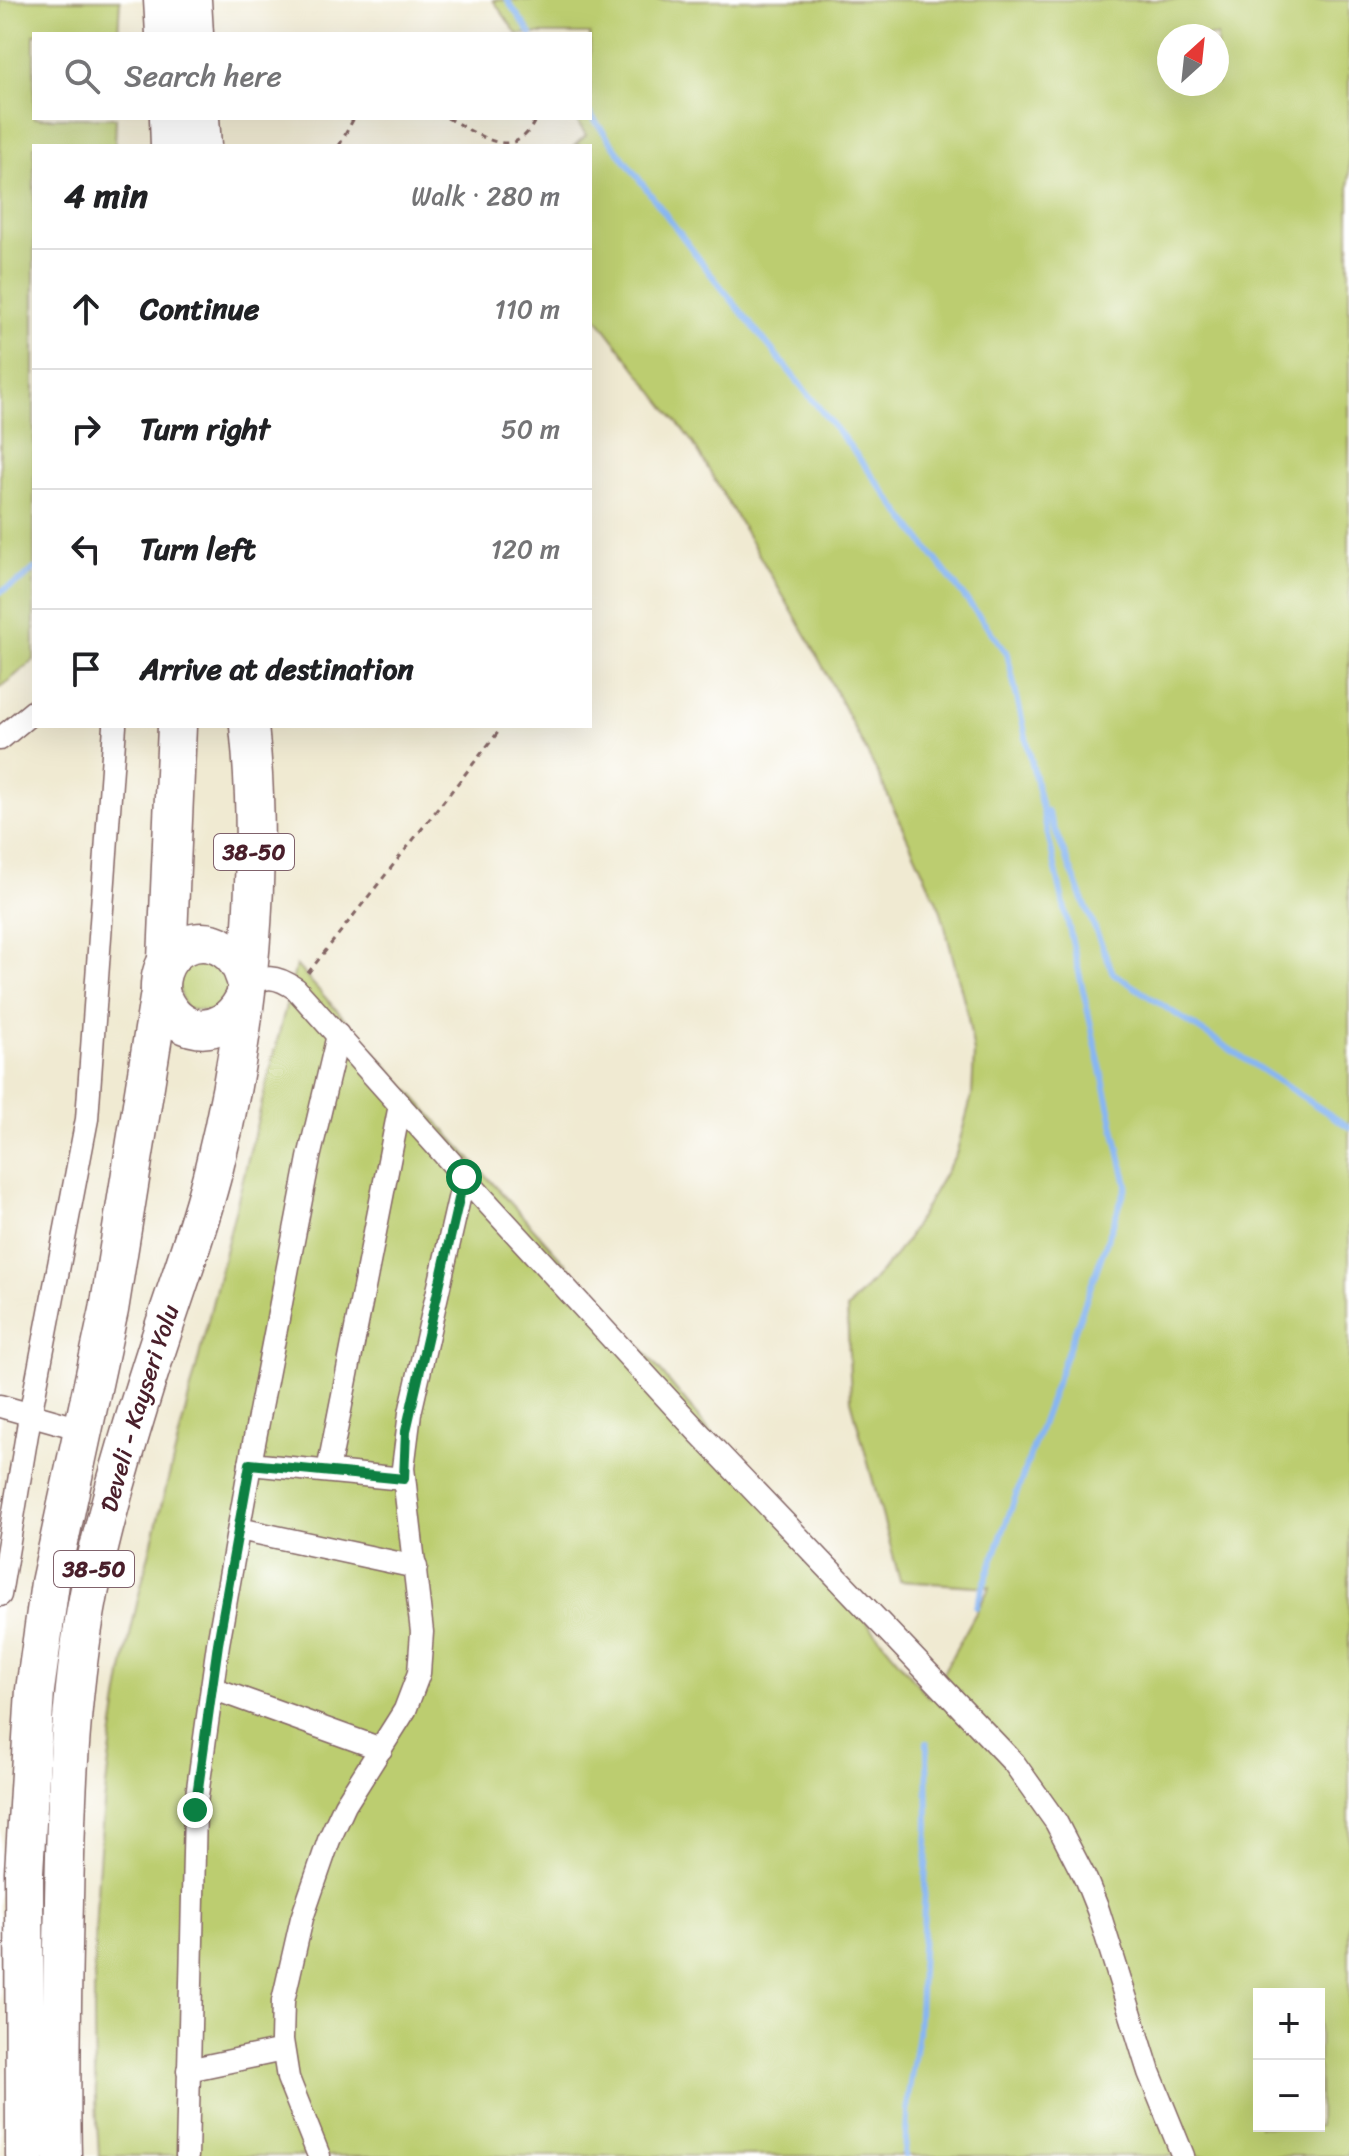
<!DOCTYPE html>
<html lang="en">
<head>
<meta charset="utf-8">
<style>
  body { margin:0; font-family:Sriracha,sans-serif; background:#f2f2f2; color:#202124 }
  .controls { position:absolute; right:24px; bottom:24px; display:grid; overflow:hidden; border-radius:0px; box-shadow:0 8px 32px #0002 }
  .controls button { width:72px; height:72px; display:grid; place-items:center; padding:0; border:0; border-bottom:2px solid #e0e0e0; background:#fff; color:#202124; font:40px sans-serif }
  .compass { position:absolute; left:1157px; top:24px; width:72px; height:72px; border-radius:50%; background:#fff; box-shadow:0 8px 32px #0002; rotate:27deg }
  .stop { position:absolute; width:24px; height:24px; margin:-18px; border:6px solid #0b8043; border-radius:50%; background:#fff }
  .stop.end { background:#0b8043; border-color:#fff; box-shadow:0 2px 8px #0008 }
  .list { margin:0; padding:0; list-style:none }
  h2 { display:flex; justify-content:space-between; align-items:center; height:104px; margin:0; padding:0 32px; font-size:34px }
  h2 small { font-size:26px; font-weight:400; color:#757577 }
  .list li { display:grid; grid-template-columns:52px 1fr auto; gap:24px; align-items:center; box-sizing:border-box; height:120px; padding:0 32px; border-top:2px solid #e0e0e0 }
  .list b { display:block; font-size:30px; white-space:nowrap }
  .list em { font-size:26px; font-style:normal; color:#757577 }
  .icon { flex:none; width:44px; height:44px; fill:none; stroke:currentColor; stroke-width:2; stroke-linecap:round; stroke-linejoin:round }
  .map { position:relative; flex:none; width:1349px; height:2156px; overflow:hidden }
  .search { position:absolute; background:#fff; box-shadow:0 8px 32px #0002; left:32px; top:32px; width:560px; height:88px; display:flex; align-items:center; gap:20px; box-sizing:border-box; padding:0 28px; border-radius:0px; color:#757577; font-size:30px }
  .panel { position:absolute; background:#fff; box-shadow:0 8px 32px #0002; left:32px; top:144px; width:560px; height:584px; border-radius:0px }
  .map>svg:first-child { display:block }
  .green { fill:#bccd6f; stroke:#83764d; stroke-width:2; fill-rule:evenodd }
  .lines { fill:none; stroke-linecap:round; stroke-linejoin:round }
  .stream { stroke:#87b6f2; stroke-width:6 }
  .street-casing { stroke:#846665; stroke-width:25 }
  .highway-casing { stroke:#846665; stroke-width:41 }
  .path { stroke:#846665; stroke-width:3; stroke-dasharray:6 6; stroke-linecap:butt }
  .street { stroke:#fff; stroke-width:22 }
  .highway { stroke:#fff; stroke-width:38 }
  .route { stroke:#0b8043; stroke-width:10 }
  .labels { text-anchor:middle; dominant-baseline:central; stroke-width:8; stroke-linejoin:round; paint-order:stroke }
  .shield { fill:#fff; stroke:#80626b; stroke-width:2 }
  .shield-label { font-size:22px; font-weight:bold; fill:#4a1f2b }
  .street-label { font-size:24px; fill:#4a1f2b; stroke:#fff }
</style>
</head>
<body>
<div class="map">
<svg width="1349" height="2156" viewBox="0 0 1349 2156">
  <rect width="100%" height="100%" fill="#fff"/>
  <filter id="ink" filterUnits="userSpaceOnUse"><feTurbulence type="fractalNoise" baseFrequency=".0125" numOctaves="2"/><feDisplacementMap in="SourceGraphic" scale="16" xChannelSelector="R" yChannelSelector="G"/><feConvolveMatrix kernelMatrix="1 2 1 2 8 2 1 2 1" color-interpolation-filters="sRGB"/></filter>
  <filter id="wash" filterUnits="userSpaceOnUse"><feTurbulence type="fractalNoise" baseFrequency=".006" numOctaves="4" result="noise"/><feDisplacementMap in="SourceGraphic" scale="32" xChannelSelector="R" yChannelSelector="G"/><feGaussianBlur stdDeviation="1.8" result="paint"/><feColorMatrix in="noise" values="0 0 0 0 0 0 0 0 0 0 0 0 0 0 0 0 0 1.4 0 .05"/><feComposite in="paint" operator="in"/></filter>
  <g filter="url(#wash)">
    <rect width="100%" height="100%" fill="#f0ead2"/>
    <!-- green -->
    <g class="green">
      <polygon points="0,0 120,0 118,34 34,34 34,118 116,118 115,146 34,146 34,660 0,688"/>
      <path d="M493 0H1349V2156H99C89 2004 93 1851 118 1700 133 1605 160 1514 183 1421 220 1269 258 1117 296 965L645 1352 929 1698 990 1587 900 1581 851 1400 847 1309 887 1265 906 1241 956 1154 972 1095 974 1053 967 1012 941 911 878 774 809 640 693 443 590 309V146H574L586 135 575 118H590V34H517ZM1169 36H1217V84H1169ZM1259 1994H1319V2126H1259Z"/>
      <polygon points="213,957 232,988 215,1012 185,1009 175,975 178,968"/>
    </g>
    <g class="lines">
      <!-- stream -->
      <g class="stream">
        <polyline points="507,0 531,34"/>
        <polyline points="590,114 709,272 849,445 1007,653 1127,1185 976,1607"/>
        <polyline points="0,592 22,580 34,569"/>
        <polyline points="1047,811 1113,973 1349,1127"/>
        <polyline points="905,2156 908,2096 918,2033 928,1825 927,1743"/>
      </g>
    </g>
  </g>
  <g filter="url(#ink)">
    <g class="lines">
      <!-- street casing -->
      <g class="street-casing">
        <g id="street">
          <polyline points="0,739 34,711"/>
          <path d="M246 990C263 973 277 976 296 989L483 1198 699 1433 1014 1763 1056 1822 1086 1880 1098 1910 1149 2072 1183 2156"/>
          <polyline points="0,1406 85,1430"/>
          <polyline points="250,1464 404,1479"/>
          <polyline points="328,1471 400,1105"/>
          <polyline points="239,1529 416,1567"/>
          <polyline points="0,1595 30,1416 87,1119 115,726"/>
          <polyline points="212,1688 381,1749"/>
          <polyline points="188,2070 283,2050"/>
          <polyline points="187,2156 195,1810 218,1644 253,1448 309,1158 338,1035"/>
          <polyline points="319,2156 288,2078 282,2040 283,2001 302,1918 329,1840 345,1805 405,1710 419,1673 422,1632 403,1468 410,1413 464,1177"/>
        </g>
      </g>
      <!-- highway casing -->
      <g class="highway-casing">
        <g id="highway">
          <polyline points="163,0 165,34"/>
          <polyline points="192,0 194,34"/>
          <polyline points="169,118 170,146"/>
          <polyline points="200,118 202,146"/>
          <polyline points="167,960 177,726"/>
          <path d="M160 992C173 1036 221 1042 243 1001"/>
          <path d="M25 2156 24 1872 35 1690 50 1583 109 1310 160 992C157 934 229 923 245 978"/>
          <path id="s1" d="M62 2156C60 2071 62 1986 64 1900 66 1791 70 1681 93 1574 112 1488 138 1405 166 1321 183 1270 201 1220 214 1168 249 1030 264 868 249 726"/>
        </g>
      </g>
      <!-- path -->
      <g class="path">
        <path d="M447 118C478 133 515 166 536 118"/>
        <polyline points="339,146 354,118"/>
        <polyline points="308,973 503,726"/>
      </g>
      <!-- street -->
      <use href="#street" class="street"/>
      <!-- highway -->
      <use href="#highway" class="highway"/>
    </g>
  </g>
  <g class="lines" filter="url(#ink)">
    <!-- route -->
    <polyline class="route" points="195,1810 218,1644 250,1464 404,1479 406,1431 464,1177"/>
  </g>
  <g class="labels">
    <!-- shield labels -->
    <g class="shield">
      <rect x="214" y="834" width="80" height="36" rx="6"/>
      <rect x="54" y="1551" width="80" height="36" rx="6"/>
    </g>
    <g class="shield-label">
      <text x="254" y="852">38-50</text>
      <text x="94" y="1569">38-50</text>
    </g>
    <!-- street labels -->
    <g class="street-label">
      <text stroke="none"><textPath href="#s1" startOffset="756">Develi - Kayseri Yolu</textPath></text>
    </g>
  </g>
</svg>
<div class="controls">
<button>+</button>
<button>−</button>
</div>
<svg class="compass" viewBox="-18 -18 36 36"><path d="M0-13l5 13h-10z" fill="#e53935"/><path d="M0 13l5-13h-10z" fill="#757577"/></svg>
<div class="stop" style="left:464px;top:1177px"></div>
<div class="stop end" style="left:195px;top:1810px"></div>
<div class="search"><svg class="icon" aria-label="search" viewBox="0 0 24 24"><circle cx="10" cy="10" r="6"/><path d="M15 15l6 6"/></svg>Search here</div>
<section class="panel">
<h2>4 min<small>Walk · 280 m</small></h2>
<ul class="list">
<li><svg class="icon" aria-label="ahead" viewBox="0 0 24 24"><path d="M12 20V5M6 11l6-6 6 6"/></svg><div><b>Continue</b></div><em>110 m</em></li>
<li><svg class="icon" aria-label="right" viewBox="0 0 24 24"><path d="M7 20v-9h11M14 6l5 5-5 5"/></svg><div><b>Turn right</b></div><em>50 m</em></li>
<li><svg class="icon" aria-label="left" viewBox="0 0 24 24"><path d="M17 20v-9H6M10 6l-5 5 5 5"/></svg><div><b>Turn left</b></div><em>120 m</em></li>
<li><svg class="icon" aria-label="arrive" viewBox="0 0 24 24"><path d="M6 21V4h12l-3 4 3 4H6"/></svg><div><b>Arrive at destination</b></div></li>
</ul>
</section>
</div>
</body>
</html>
